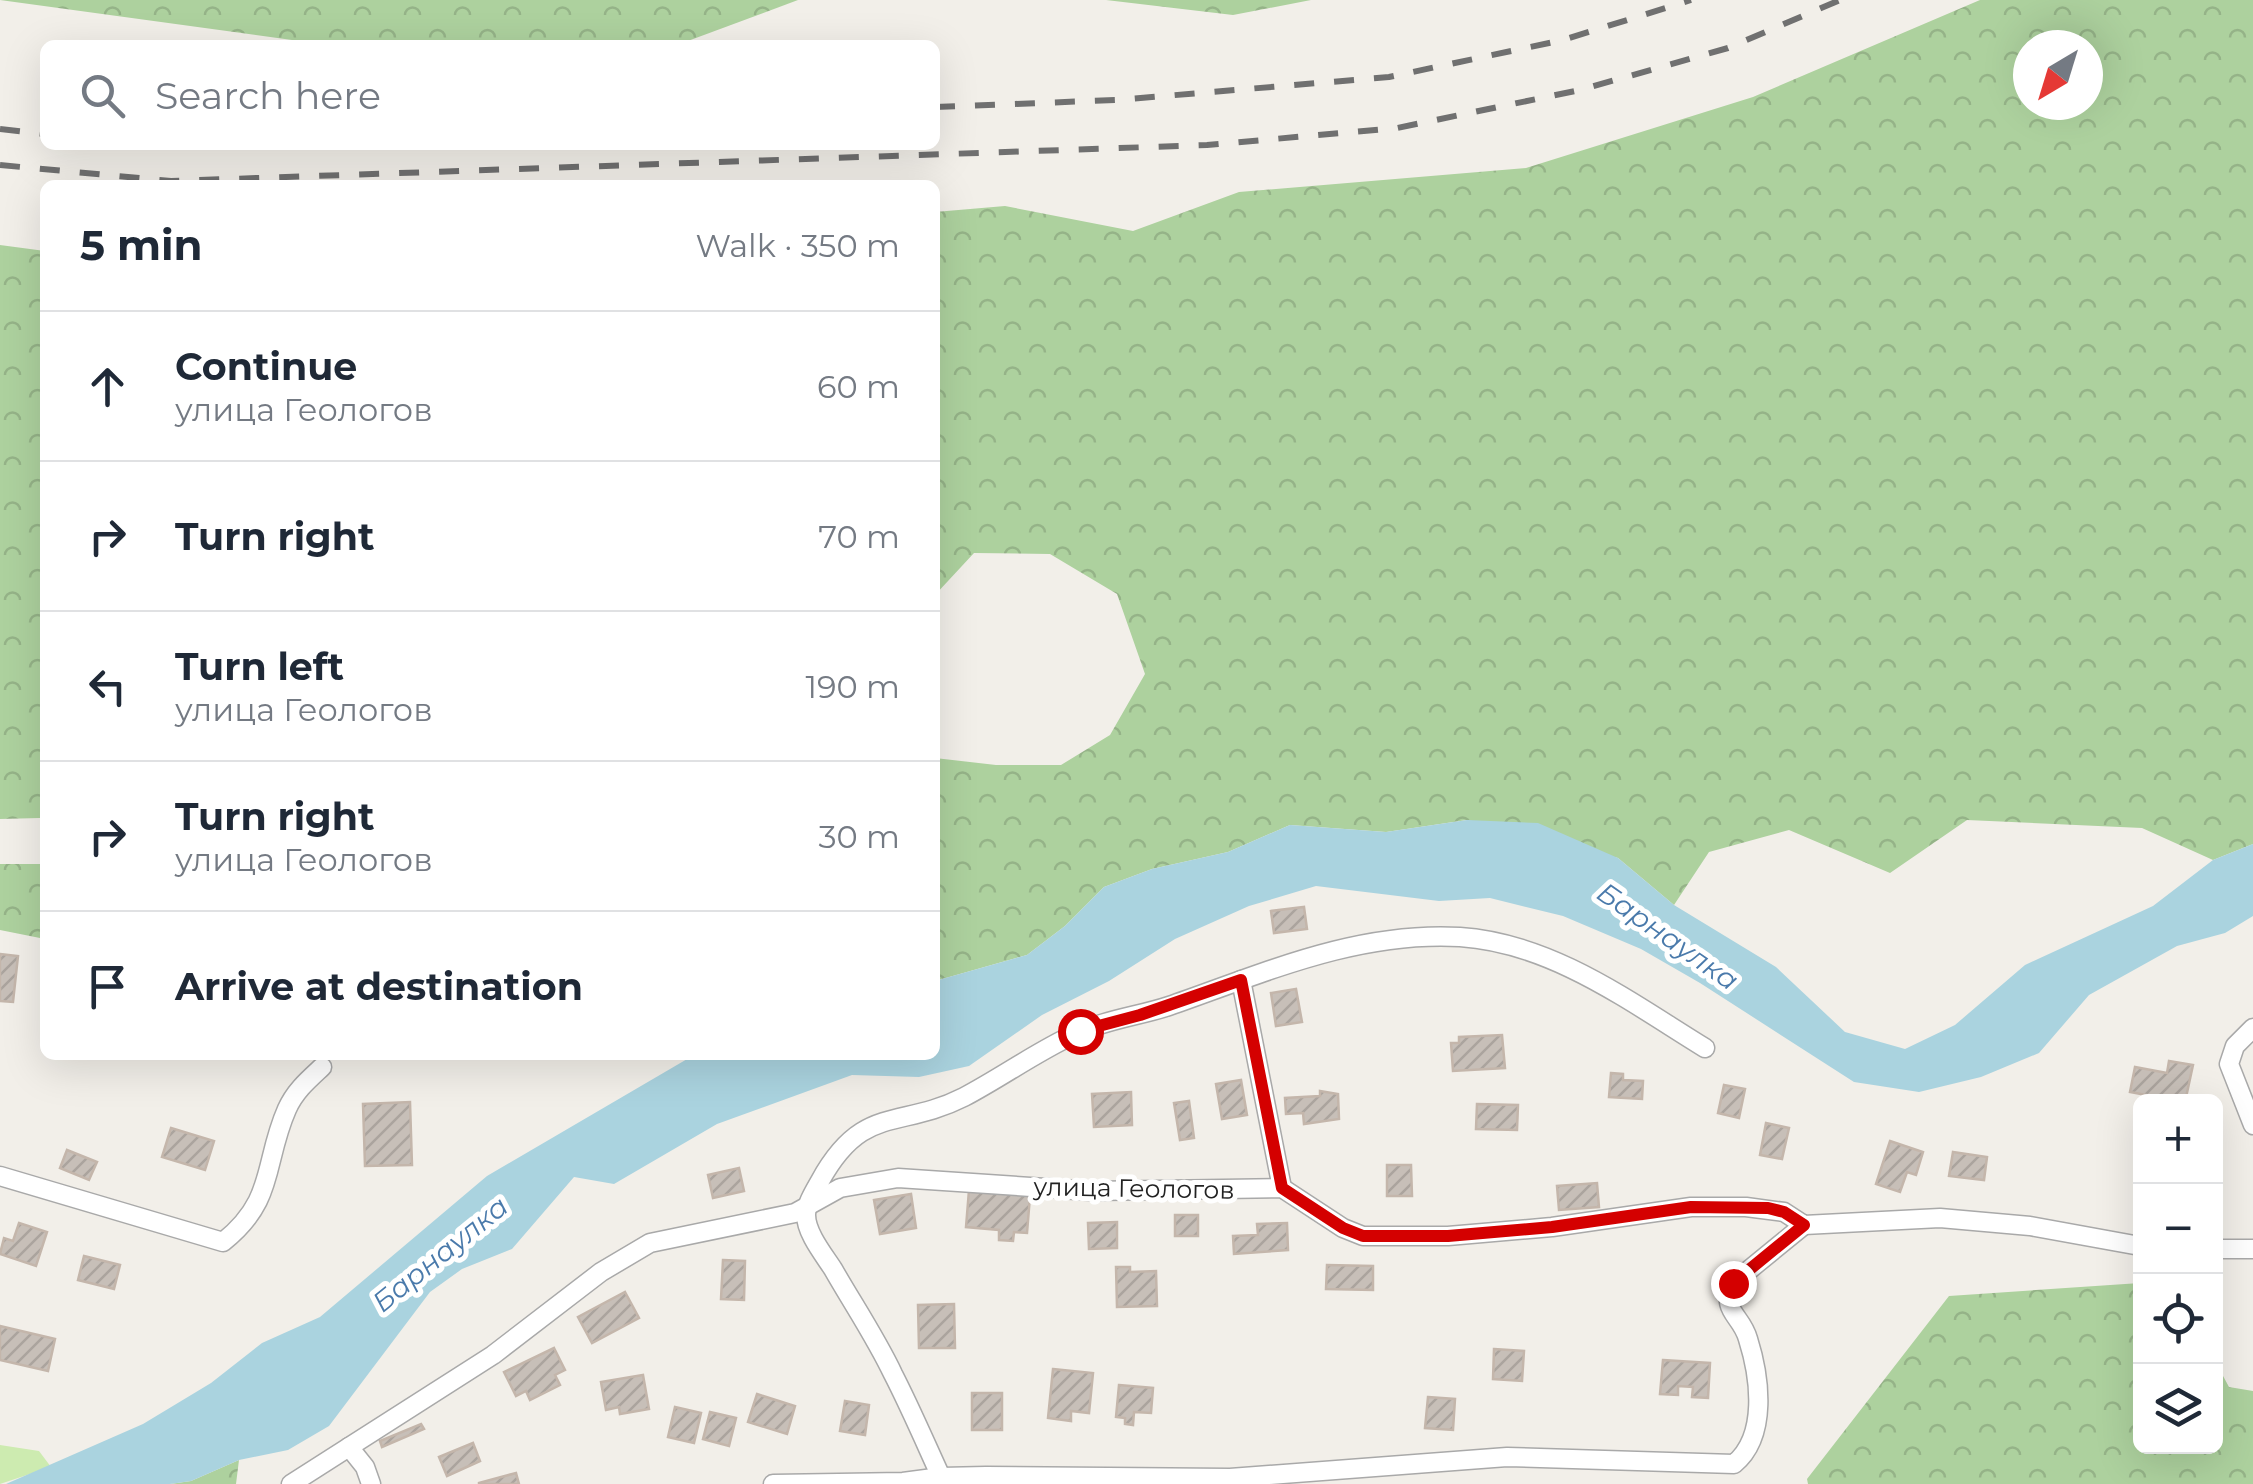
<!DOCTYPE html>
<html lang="en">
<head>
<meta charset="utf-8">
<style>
  body { margin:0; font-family:Montserrat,sans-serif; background:#f6f6f7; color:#1f2937 }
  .controls { position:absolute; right:30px; bottom:30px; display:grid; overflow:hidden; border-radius:15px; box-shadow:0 10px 40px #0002 }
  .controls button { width:90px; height:90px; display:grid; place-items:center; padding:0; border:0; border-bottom:2px solid #e0e1e3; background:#fff; color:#1f2937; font:50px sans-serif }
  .compass { position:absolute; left:2013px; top:30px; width:90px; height:90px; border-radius:50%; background:#fff; box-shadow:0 10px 40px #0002; rotate:218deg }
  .stop { position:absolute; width:30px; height:30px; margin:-22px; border:8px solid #d40000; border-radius:50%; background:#fff }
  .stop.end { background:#d40000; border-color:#fff; box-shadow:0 2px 10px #0008 }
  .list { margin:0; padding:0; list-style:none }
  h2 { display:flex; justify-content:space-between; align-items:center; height:130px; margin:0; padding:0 40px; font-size:42px }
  h2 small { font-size:32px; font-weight:400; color:#747a83 }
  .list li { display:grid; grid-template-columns:65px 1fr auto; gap:30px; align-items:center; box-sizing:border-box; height:150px; padding:0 40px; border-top:2px solid #e0e1e3 }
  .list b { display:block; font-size:38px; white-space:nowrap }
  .list p { margin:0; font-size:32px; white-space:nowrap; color:#747a83 }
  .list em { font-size:32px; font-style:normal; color:#747a83 }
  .icon { flex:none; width:55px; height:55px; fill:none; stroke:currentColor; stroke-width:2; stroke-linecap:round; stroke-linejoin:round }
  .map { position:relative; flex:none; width:2253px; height:1484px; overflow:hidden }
  .search { position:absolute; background:#fff; box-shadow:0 10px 40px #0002; left:40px; top:40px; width:900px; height:110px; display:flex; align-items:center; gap:25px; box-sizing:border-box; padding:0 35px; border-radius:15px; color:#747a83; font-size:38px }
  .panel { position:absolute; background:#fff; box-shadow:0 10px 40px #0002; left:40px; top:180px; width:900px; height:880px; border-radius:15px }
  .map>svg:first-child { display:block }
  .grass { fill:#cdebb0 }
  .forest { fill:url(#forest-crowns); fill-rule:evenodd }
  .water { fill:#aad3df }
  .building { fill:url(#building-hatch); stroke:#c4b6ab; stroke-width:2.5 }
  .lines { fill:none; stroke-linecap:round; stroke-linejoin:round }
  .street-casing { stroke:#a9a9a9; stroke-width:21 }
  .street { stroke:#fff; stroke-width:18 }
  .rail { stroke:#707070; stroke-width:6; stroke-dasharray:20 20; stroke-linecap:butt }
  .route { stroke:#d40000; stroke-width:12 }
  .labels { text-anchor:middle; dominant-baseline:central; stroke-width:10; stroke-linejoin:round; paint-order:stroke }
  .street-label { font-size:25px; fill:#222; stroke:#fff }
  .water-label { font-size:28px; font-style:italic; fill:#4a7aab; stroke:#fff }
</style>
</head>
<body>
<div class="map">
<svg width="2253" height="1484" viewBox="0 0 2253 1484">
  <defs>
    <pattern id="forest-crowns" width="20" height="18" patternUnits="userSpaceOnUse" patternTransform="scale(2.5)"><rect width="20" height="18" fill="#add19e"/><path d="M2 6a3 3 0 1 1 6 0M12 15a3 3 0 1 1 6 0" fill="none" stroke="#95b388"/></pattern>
    <pattern id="building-hatch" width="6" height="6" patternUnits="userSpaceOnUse" patternTransform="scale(2.5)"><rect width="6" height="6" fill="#c7bfb8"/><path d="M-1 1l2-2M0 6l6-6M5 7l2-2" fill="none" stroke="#aba49e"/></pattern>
  </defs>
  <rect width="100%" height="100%" fill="#f2efe9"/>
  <!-- grass -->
  <polygon class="grass" points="0,1445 39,1451 51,1467 0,1484"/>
  <!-- forest -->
  <g class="forest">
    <polygon points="0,0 798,0 677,45 328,45"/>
    <polygon points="1106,0 1311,0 1233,15"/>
    <path d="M1980 0H2253V844L2213 860 2142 828 1967 820 1890 873 1789 830 1709 852 1674 905 1618 858 1467 820 1386 832 1290 825 1228 852 1152 869 1104 887 1065 926 1027 955 935 981V758L996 765H1061L1110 735 1145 674 1117 594 1050 554 974 553 935 595V470L938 464 935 460V212L1005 206 1133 231 1239 192 1526 168 1753 97ZM2028 45H2088V105H2028Z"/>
    <polygon points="0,245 45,251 45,817 40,818 0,819"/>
    <polygon points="0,864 45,864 45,939 0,930"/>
    <polygon points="2140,1283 2140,1446 2216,1446 2216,1363 2229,1387 2253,1391 2253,1484 1808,1484 1807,1479 1949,1296"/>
    <polygon points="239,1460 236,1484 170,1484 191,1481"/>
  </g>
  <!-- water -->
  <polygon class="water" points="1467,820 1538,823 1618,858 1674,905 1776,967 1845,1032 1905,1049 1955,1025 2025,965 2153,906 2213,860 2253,844 2253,916 2225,933 2177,946 2089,995 2039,1053 1981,1077 1919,1092 1854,1082 1700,983 1641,949 1563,916 1490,898 1439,901 1316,886 1249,906 1175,939 1109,981 1042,1015 969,1066 919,1077 852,1075 717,1124 614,1184 574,1177 512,1249 462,1269 430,1292 329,1426 288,1450 239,1460 191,1481 170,1484 6,1484 143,1424 211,1383 262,1343 320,1317 487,1176 694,1055 935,1055 935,981 1027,955 1065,926 1104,887 1152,869 1228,852 1290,825 1386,832"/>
  <!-- building -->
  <g class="building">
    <polygon points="1304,907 1307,929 1274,933 1271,911"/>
    <polygon points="0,954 18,956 13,1002 0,1001"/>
    <polygon points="1296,989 1302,1022 1276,1026 1271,993"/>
    <polygon points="1502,1035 1505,1068 1453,1071 1451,1043 1459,1043 1459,1037"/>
    <polygon points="2169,1061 2193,1065 2185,1102 2130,1092 2135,1067 2167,1073"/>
    <polygon points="1611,1073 1623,1074 1623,1080 1643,1081 1642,1099 1609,1097"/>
    <polygon points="1241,1080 1247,1115 1222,1119 1216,1084"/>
    <polygon points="1724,1085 1745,1089 1739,1118 1718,1113"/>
    <polygon points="1320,1091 1338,1094 1339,1119 1304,1124 1303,1113 1286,1114 1285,1098 1320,1096"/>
    <polygon points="1131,1092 1132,1125 1094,1127 1092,1094"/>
    <polygon points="1189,1101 1194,1138 1180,1140 1174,1103"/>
    <polygon points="410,1102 412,1165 365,1166 363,1104"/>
    <polygon points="1477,1104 1518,1105 1517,1130 1476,1129"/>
    <polygon points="1766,1123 1789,1128 1782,1159 1760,1155"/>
    <polygon points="171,1128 214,1141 205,1170 162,1157"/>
    <polygon points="1890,1141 1923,1152 1916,1175 1907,1172 1900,1192 1876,1184"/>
    <polygon points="67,1150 97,1162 89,1180 60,1168"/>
    <polygon points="1953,1152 1987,1157 1984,1180 1949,1176"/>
    <polygon points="1387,1165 1411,1165 1412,1196 1387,1196"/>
    <polygon points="739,1168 744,1191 713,1198 708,1175"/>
    <polygon points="1597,1183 1599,1207 1559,1210 1557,1186"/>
    <polygon points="969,1190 1030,1196 1027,1233 1014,1232 1013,1241 999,1240 999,1230 966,1227"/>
    <polygon points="911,1194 916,1228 880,1234 874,1200"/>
    <rect x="1175" y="1215" width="23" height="21"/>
    <polygon points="1117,1222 1117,1248 1089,1249 1088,1223"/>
    <polygon points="19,1223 47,1232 36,1266 0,1254 4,1238 13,1241"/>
    <polygon points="1287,1223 1288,1250 1234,1254 1233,1236 1258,1235 1257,1224"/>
    <polygon points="84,1256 120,1265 114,1289 78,1280"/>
    <polygon points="723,1260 745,1261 744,1300 721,1299"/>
    <polygon points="1327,1265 1373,1266 1373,1290 1326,1289"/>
    <polygon points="1116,1267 1130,1267 1130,1272 1156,1271 1157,1306 1117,1307"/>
    <polygon points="625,1292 639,1318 592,1343 578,1317"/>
    <polygon points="954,1304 955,1348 919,1348 918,1305"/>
    <polygon points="0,1326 55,1339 48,1371 0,1360"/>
    <polygon points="554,1348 565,1370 555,1375 560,1385 530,1400 526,1391 516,1396 504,1372"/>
    <polygon points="1494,1349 1524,1351 1522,1381 1493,1379"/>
    <polygon points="1663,1360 1710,1363 1708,1398 1692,1397 1693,1387 1678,1386 1678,1395 1660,1394"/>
    <polygon points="1053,1369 1093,1373 1089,1413 1071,1411 1071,1421 1048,1418"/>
    <polygon points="643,1375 649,1409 620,1414 619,1407 606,1410 601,1382"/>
    <polygon points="1119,1385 1153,1388 1151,1413 1134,1412 1133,1425 1125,1424 1125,1418 1116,1417"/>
    <rect x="972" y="1393" width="30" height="37"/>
    <polygon points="757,1394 795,1406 787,1434 748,1422"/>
    <polygon points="1428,1397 1455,1399 1453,1430 1425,1428"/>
    <polygon points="845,1401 869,1405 865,1435 840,1431"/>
    <polygon points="675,1407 701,1413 694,1443 668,1437"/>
    <polygon points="710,1412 736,1418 729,1446 703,1439"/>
    <polygon points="421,1424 424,1429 382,1447 380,1441"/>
    <polygon points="473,1443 480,1461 447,1476 439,1457"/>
    <polygon points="516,1473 519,1484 479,1484 479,1483"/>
  </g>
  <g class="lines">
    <!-- street casing -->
    <g class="street-casing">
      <g id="street">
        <polyline points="1241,980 1282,1188"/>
        <polyline points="2253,1028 2235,1046 2229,1064 2253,1125"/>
        <path d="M0 1176 223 1242C276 1200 263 1163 287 1109 295 1091 308 1080 322 1067"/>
        <polyline points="2216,1249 2253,1249"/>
        <polyline points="349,1447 365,1467 371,1484"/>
        <path d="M941 1477C925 1442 910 1407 893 1374 876 1338 853 1304 833 1269 824 1255 806 1233 806 1215 806 1204 815 1190 820 1181 863 1103 899 1130 964 1097 1002 1077 1036 1052 1075 1034 1104 1020 1139 1016 1169 1006 1264 973 1357 931 1460 937 1552 943 1630 1002 1705 1048"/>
        <polyline points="291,1484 493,1355 601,1272 650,1243 795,1213 840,1188 898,1178 1091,1191 1282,1188 1343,1228 1363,1236 1448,1236 1552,1227 1691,1207 1746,1207 1784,1212 1804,1225 1940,1218 2030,1226 2140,1246"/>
        <path d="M773 1484 903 1482 941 1477 986 1476 1230 1478 1507 1457 1734 1464C1768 1436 1760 1377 1748 1339 1741 1314 1720 1312 1733 1283L1804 1225"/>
      </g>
    </g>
    <!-- street -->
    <use href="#street" class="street"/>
    <!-- rail -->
    <g class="rail">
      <polyline points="935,107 1117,100 1389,77 1563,40 1691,0"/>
      <polyline points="0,129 45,134"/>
      <polyline points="0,165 171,181 1207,145 1397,128 1580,90 1728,48 1840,0"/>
    </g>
  </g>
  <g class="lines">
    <!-- route -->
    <polyline class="route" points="1080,1031 1140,1015 1241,980 1282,1188 1343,1228 1363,1236 1448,1236 1552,1227 1691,1207 1768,1208 1784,1212 1804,1225 1733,1283"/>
  </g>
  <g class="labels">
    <!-- street labels -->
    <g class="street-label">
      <text transform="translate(1134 1188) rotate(1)">улица Геологов</text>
    </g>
    <!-- water labels -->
    <g class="water-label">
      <text transform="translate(1668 936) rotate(35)">Барнаулка</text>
      <text transform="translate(440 1254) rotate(-39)">Барнаулка</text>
    </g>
  </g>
</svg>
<div class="controls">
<button>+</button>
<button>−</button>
<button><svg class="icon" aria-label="locate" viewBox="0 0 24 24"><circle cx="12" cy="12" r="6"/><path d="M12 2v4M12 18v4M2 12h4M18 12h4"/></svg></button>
<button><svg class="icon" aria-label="layers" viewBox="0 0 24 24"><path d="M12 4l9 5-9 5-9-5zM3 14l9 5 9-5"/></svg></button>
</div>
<svg class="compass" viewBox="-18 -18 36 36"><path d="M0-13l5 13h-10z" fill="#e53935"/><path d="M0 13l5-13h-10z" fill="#747a83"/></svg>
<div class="stop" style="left:1080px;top:1031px"></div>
<div class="stop end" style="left:1733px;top:1283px"></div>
<div class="search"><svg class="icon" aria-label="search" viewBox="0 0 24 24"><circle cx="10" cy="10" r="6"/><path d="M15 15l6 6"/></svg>Search here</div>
<section class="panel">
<h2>5 min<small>Walk · 350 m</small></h2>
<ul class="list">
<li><svg class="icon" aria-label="ahead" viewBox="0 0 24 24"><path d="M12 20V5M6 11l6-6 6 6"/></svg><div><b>Continue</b><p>улица Геологов</p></div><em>60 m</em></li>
<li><svg class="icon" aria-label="right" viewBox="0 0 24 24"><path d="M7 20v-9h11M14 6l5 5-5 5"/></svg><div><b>Turn right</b></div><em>70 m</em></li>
<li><svg class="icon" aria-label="left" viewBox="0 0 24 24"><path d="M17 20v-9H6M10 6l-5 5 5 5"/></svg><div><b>Turn left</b><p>улица Геологов</p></div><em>190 m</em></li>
<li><svg class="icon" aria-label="right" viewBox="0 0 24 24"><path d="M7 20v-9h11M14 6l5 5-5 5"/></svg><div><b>Turn right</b><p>улица Геологов</p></div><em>30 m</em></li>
<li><svg class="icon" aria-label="arrive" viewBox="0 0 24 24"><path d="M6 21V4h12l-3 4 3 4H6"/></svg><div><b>Arrive at destination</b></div></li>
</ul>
</section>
</div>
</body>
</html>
